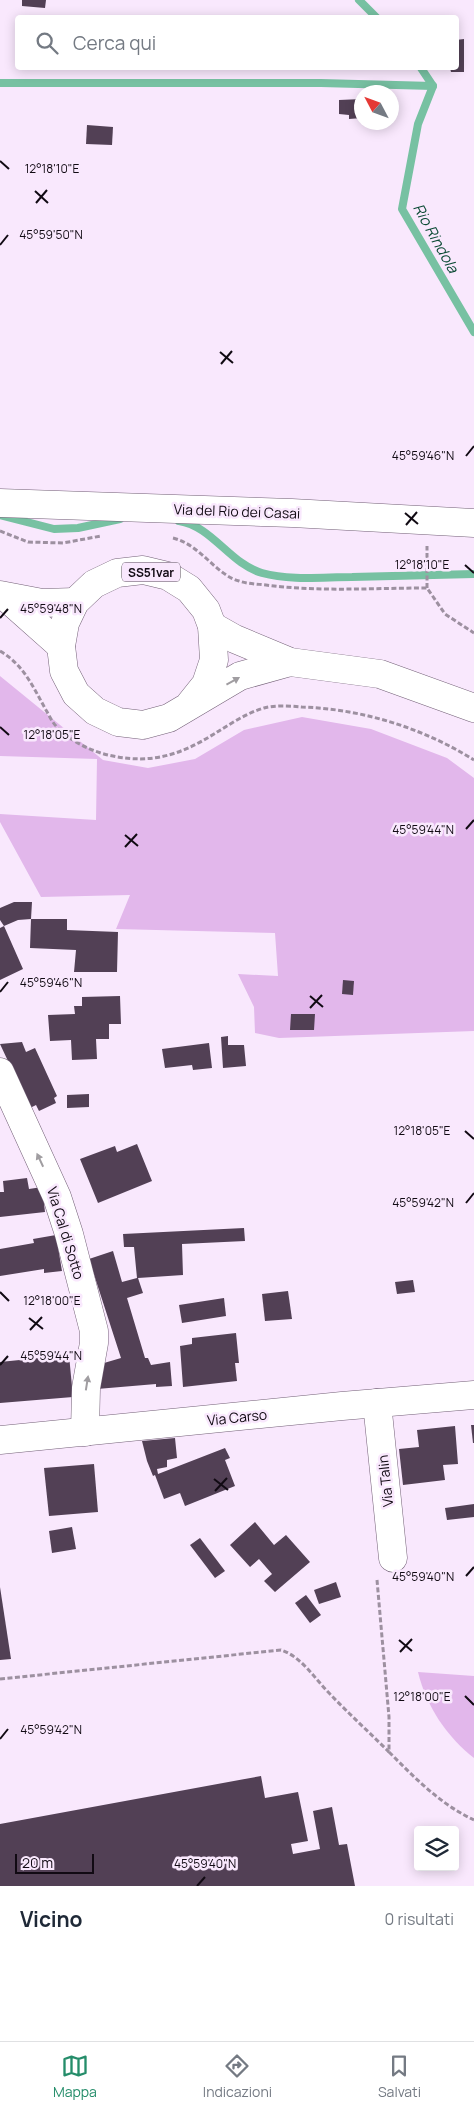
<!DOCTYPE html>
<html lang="it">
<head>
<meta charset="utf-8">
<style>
  body { margin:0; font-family:Manrope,sans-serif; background:#f6f6f7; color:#1f2937 }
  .controls { position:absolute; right:15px; bottom:15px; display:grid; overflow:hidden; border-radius:5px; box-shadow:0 2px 12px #0003 }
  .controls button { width:45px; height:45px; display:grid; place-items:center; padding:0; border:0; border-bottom:1px solid #e0e1e3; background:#fff; color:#1f2937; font:25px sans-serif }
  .compass { position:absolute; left:354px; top:85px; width:45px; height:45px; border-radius:50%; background:#fff; box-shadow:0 2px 12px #0003; rotate:311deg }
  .scale { position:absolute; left:15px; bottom:12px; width:79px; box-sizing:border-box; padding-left:5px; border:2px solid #110a13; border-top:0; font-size:14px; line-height:18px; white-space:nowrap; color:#110a13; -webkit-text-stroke:4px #f9e8fd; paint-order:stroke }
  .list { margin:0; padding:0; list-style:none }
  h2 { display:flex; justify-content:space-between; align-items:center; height:65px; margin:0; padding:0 20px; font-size:21px }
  h2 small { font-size:16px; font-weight:400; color:#747a83 }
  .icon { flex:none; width:28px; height:28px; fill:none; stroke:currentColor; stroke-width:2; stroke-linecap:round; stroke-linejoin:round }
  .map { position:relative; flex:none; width:474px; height:1886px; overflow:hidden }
  .search { position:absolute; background:#fff; box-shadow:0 2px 12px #0003; left:15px; right:15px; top:15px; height:55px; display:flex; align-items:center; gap:12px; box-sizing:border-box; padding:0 18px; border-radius:5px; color:#747a83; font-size:19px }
  .sheet { height:155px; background:#fff }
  nav { display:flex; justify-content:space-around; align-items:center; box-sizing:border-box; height:70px; border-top:1px solid #e0e1e3; background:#fff; font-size:14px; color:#747a83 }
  nav a { display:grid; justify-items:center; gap:2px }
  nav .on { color:#258d6a }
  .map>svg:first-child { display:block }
  .green { fill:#e2b7eb }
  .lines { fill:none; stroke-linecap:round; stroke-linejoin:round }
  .stream { stroke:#77c1a2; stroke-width:8 }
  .building { fill:#524055 }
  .minor-casing { stroke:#736077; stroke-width:29 }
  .major-casing { stroke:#736077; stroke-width:29 }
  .path { stroke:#9d90a0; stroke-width:3; stroke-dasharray:5 2.5; stroke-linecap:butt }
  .minor { stroke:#fff; stroke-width:28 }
  .major { stroke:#fff; stroke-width:28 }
  .oneway { fill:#a09da1 }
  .ticks { fill:none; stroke:#110a13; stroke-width:2 }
  .labels { text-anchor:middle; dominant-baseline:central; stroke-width:5; stroke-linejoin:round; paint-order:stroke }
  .shield { fill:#f9e8fd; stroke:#574d59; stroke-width:1 }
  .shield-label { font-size:12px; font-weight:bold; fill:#110a13 }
  .street-label { font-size:14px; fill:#110a13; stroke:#f9e8fd }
  .water-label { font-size:15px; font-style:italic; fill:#0d4b36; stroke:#f9e8fd }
  .ticks-label { font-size:12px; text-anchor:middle; fill:#110a13; stroke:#f9e8fd; stroke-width:5; stroke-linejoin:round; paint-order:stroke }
</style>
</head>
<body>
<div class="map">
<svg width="474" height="1886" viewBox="0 0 474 1886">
  <rect width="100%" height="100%" fill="#f9e8fd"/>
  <!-- green -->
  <g class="green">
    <polygon points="0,676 103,760 148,768 195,759 244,730 302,717 371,729 447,758 474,778 474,1031 279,1038 255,1033 254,1007 238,974 278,976 275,933 116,929 130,895 41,897 0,822 0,814 96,820 97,759 0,756"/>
    <path d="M418 1672 474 1676V1758C447 1737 426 1706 418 1672Z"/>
  </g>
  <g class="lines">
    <!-- stream -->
    <g class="stream">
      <polyline points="359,0 377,18"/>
      <polyline points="421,68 433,86 418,124 402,209 474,332"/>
      <polyline points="0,83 321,83 433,86"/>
      <polyline points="0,515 54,529 78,528 120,519"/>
      <path d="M179 521C212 526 230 564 262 573 291 581 323 577 352 577 393 576 433 575 474 574"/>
    </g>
  </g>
  <!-- building -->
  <g class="building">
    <polygon points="22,0 46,0 45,8 22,6"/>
    <polygon points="464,39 464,72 451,72 450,68 456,68 456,40"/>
    <polygon points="362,99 362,118 349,119 349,115 339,114 339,100"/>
    <polygon points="87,125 113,127 112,145 86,144"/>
    <polygon points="14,902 32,902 31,919 18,920 4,926 23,969 0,980 0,928 4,926 0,920 0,908"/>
    <polygon points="31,919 67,919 67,930 118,932 117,972 74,972 76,950 30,948"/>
    <polygon points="343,980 354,981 353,995 342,994"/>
    <polygon points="120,996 121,1024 109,1024 109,1039 96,1039 97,1059 72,1060 71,1040 50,1041 48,1015 75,1014 74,1006 82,1006 82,997"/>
    <polygon points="291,1014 315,1014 314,1030 290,1030"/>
    <polygon points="228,1036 228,1045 244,1045 246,1066 223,1068 221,1037"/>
    <polygon points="22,1042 26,1052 35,1048 57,1096 54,1098 56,1103 39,1111 36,1105 30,1108 0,1044"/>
    <polygon points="209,1043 212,1068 193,1070 192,1065 165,1068 162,1049"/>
    <polygon points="89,1094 89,1107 67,1108 67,1095"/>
    <polygon points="137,1144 152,1181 98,1203 80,1159 115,1146 117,1152"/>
    <polygon points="27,1178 29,1189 42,1187 45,1212 0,1217 0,1192 4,1192 3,1181"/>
    <polygon points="244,1228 245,1241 182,1244 183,1275 138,1278 143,1293 127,1298 145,1358 148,1358 151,1365 170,1362 172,1386 156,1387 156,1384 97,1389 104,1363 121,1358 89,1259 113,1251 122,1282 137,1278 134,1247 124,1247 123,1234"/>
    <polygon points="56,1235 62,1271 44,1273 44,1269 0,1276 0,1249 34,1243 33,1239"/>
    <polygon points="413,1280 415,1292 397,1294 395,1282"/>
    <polygon points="288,1291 292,1319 265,1321 262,1294"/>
    <polygon points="224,1298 226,1316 182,1323 179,1305"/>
    <polygon points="236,1333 239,1363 235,1363 237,1381 183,1387 180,1346 192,1344 192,1338"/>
    <polygon points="69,1355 73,1397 0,1403 0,1362"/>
    <polygon points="471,1425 474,1425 474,1443 473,1443"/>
    <polygon points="455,1426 458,1464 443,1465 445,1480 403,1485 399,1449 419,1447 417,1430"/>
    <polygon points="175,1438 177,1458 167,1460 167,1467 157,1469 158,1474 225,1448 230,1458 225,1460 235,1486 185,1506 180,1493 164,1499 155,1475 153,1476 147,1461 142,1441"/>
    <polygon points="94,1464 98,1512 49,1516 44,1468"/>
    <polygon points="474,1504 474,1517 447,1520 445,1508"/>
    <polygon points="255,1522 274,1545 286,1535 310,1562 275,1592 264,1581 272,1574 259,1559 250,1567 230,1545"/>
    <polygon points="72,1527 76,1549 52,1553 49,1531"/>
    <polygon points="200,1538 225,1571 215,1578 190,1545"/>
    <polygon points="336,1582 341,1597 319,1604 314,1590"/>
    <polygon points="0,1587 11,1659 0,1660"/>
    <polygon points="306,1595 321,1615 310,1623 295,1603"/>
    <polygon points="261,1776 265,1798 298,1792 308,1841 291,1844 293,1854 320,1849 313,1811 332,1807 339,1845 347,1844 355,1886 0,1886 0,1824"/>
  </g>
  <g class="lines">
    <!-- minor casing -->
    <g class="minor-casing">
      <g id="minor">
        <polyline points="0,503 292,513 474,523"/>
        <polyline points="0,1072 57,1197 69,1234 94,1331 94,1343 86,1388 85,1432"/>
        <polyline points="377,1403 393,1558"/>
        <polyline points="0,1440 342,1406 474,1395"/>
      </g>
    </g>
    <!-- major casing -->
    <g class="major-casing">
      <g id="major">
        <polyline points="0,595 42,603 75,602"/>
        <polyline points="7,598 61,646"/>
        <polyline points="212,626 235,639 290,662 380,674 474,708"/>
        <polyline points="190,704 206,684 214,660 212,626 206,610 189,589 168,576 143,570 117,573 94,584 75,602 65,623 61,646 64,671 76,694 95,711 118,722 143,725 169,718 240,676 290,662"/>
      </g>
    </g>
    <!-- path -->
    <g class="path">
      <polyline points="0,531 28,542 63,543 101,536"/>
      <path d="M173 538C201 545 216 575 239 581 248 584 257 584 266 585 319 592 373 588 427 588L445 614 474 633"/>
      <polyline points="427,588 427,546"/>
      <path d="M0 651C24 665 33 687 46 710 49 715 52 722 56 726 68 740 94 753 113 756 152 764 180 755 214 734 229 725 246 713 264 708 275 705 290 706 302 707 362 709 423 728 474 760"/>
      <path d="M377 1580 389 1717V1752C415 1778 440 1804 474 1820"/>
      <path d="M0 1679 281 1650C302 1657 314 1678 330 1694 349 1714 369 1732 389 1752"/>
    </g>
    <!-- minor -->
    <use href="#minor" class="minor"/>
    <!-- major -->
    <use href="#major" class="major"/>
  </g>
  <!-- one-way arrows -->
  <defs><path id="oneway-solid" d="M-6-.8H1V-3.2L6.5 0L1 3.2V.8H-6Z" transform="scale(1.25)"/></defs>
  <g class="oneway">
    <use href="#oneway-solid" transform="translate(233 681) rotate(-29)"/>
    <use href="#oneway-solid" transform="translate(40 1160) rotate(-115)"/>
    <use href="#oneway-solid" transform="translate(87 1383) rotate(-81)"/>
  </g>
  <!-- ticks -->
  <path class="ticks" d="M0 161 9 169M35 191 48 203M36 203 47 190M0 245 8 235M220 352 233 363M221 364 232 351M466 456 474 446M405 513 418 524M406 525 417 512M465 565 474 573M0 618 8 609M0 727 9 735M466 829 474 820M125 835 138 846M125 847 137 834M0 992 8 982M310 996 323 1007M310 1008 322 995M465 1131 474 1139M466 1203 474 1193M0 1292 9 1301M29 1318 43 1329M30 1330 42 1317M0 1365 8 1356M214 1479 228 1490M215 1491 227 1478M466 1576 474 1567M399 1640 412 1651M400 1652 412 1639M465 1696 474 1705M0 1739 8 1729M197 1886 205 1877"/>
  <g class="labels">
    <!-- shield labels -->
    <rect class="shield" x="122" y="562.5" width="58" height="19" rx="4"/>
    <g class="shield-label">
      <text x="151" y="572">SS51var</text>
    </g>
    <!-- street labels -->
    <g class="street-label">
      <text transform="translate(237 511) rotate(2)">Via del Rio dei Casai</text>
      <text transform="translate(66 1233) rotate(73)">Via Cal di Sotto</text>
      <text transform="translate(237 1417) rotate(-6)">Via Carso</text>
      <text transform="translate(385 1481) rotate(-96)">Via Talin</text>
    </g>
    <!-- water labels -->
    <g class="water-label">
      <text transform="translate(436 238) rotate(61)">Rio Rindola</text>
    </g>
  </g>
  <g class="ticks-label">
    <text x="52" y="173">12°18'10"E</text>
    <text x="51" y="239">45°59'50"N</text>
    <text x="423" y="460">45°59'46"N</text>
    <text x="422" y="569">12°18'10"E</text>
    <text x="51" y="613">45°59'48"N</text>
    <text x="52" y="739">12°18'05"E</text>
    <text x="423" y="834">45°59'44"N</text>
    <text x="51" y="987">45°59'46"N</text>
    <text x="422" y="1135">12°18'05"E</text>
    <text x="423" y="1207">45°59'42"N</text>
    <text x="52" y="1305">12°18'00"E</text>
    <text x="51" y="1360">45°59'44"N</text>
    <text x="423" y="1581">45°59'40"N</text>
    <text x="422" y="1701">12°18'00"E</text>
    <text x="51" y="1734">45°59'42"N</text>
    <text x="205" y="1868">45°59'40"N</text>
  </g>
</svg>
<div class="controls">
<button><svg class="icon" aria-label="layers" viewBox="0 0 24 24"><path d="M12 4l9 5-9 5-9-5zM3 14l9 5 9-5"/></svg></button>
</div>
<svg class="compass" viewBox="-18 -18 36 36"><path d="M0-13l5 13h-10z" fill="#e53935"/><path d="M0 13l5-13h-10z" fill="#747a83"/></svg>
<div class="scale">20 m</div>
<div class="search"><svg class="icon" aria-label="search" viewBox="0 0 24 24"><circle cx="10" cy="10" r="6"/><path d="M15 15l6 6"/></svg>Cerca qui</div>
</div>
<section class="sheet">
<h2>Vicino<small>0 risultati</small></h2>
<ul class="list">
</ul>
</section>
<nav>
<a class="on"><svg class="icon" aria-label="map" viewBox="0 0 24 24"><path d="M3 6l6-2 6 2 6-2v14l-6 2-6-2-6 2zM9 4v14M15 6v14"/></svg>Mappa</a>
<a><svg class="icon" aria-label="directions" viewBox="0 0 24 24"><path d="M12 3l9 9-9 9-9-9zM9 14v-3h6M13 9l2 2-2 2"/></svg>Indicazioni</a>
<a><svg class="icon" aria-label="saved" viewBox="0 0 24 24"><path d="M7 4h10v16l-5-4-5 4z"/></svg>Salvati</a>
</nav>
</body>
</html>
